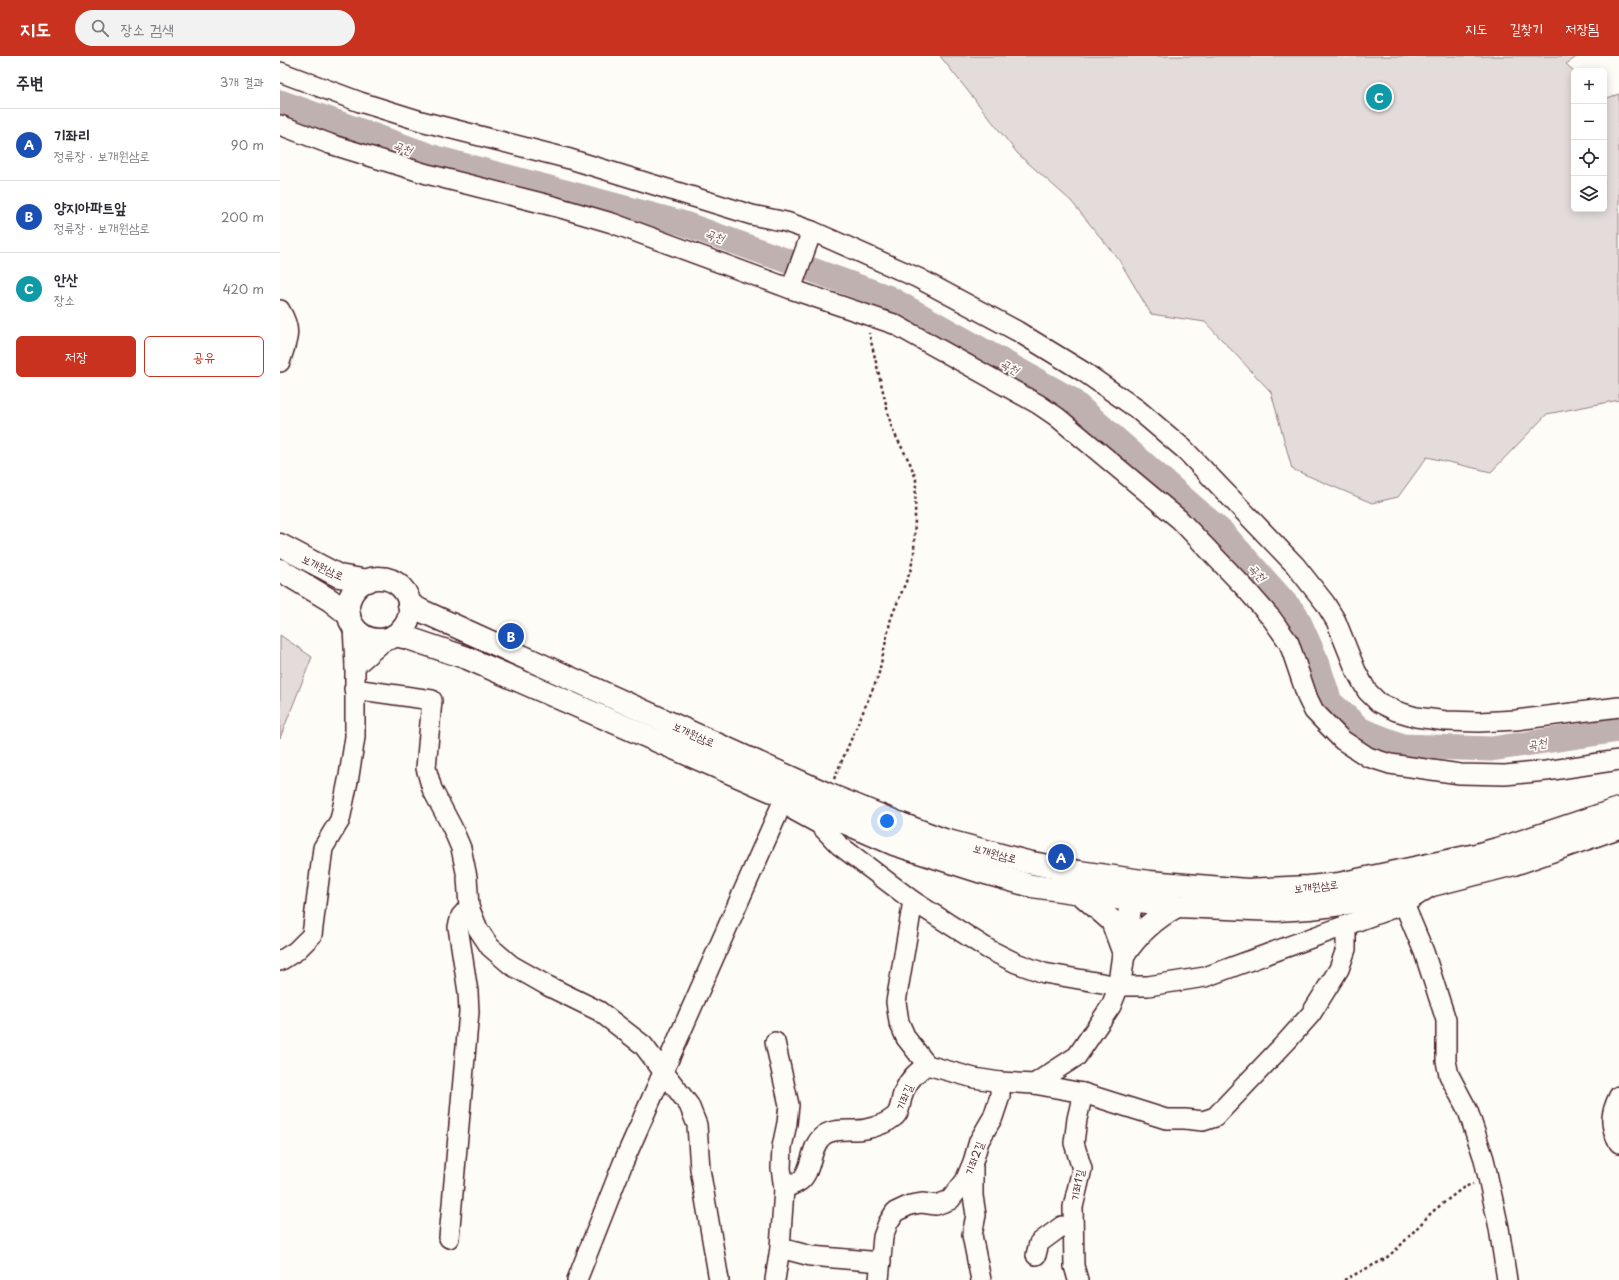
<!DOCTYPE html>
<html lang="ko">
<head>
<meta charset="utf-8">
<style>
  body { margin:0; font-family:"Playpen Sans","Poor Story",sans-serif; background:#f2f2f3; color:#2b2b33 }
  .controls { position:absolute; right:12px; top:12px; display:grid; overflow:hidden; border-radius:6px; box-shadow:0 2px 10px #0003 }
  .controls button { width:36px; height:36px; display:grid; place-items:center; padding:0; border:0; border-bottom:1px solid #e1e1e2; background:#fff; color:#2b2b33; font:20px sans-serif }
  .you { position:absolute; left:607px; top:765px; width:14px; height:14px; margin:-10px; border:3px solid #fff; border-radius:50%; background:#1a73e8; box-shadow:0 0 0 6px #1a73e833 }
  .badge { display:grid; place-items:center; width:26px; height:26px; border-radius:50%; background:#c8321e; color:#fff; font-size:13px; font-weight:700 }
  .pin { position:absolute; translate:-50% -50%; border:2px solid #fff; box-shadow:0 1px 4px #0006 }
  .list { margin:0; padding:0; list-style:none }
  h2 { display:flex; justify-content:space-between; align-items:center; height:52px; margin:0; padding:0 16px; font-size:17px }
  h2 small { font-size:13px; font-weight:400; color:#7c7c81 }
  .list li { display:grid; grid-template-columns:26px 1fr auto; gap:12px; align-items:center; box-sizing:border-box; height:72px; padding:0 16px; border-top:1px solid #e1e1e2 }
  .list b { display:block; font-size:15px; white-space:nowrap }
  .list p { margin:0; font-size:13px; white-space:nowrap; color:#7c7c81 }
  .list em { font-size:13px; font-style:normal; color:#7c7c81 }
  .actions { display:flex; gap:8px; padding:12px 16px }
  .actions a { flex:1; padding:9px 0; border:1px solid #c8321e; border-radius:6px; text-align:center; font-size:14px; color:#c8321e }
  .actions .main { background:#c8321e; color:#fff }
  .icon { flex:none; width:22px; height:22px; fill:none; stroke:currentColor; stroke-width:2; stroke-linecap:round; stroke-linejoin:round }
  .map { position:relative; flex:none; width:1339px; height:1224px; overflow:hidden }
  header { display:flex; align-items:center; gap:24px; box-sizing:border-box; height:56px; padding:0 20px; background:#c8321e; color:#fff }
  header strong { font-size:19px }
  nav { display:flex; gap:22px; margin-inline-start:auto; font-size:14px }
  .search { width:280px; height:36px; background:#f2f2f3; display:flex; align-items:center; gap:10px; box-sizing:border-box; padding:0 14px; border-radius:22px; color:#7c7c81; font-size:15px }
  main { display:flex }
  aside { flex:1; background:#fff }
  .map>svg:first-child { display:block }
  .green { fill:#e3dcda; stroke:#967e82 }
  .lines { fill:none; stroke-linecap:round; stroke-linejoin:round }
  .river { stroke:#c0b1b1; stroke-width:25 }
  .minor-casing { stroke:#4a1f2b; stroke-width:22 }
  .major-casing { stroke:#4a1f2b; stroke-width:25 }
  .path { stroke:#4a1f2b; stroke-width:2.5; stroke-dasharray:3 3; stroke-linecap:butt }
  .minor { stroke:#fdfcf7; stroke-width:19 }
  .major { stroke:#fdfcf7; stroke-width:22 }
  .labels { text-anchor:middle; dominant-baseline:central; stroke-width:3.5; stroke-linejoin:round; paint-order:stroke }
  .street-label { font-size:11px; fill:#4a1f2b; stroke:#fdfcf7 }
  .water-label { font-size:12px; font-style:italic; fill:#73525a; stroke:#fdfcf7 }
</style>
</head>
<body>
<header>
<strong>지도</strong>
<div class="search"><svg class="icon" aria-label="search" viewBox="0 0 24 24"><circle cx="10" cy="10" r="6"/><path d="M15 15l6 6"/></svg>장소 검색</div>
<nav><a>지도</a><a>길찾기</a><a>저장됨</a></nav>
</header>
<main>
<aside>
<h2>주변<small>3개 결과</small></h2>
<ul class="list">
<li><span class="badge" style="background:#1a4fb4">A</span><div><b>기좌리</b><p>정류장 · 보개원삼로</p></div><em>90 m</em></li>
<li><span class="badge" style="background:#1a4fb4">B</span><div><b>양지아파트앞</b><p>정류장 · 보개원삼로</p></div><em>200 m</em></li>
<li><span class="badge" style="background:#0f9aa8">C</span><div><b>안산</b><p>장소</p></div><em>420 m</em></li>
</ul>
<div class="actions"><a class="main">저장</a><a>공유</a></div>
</aside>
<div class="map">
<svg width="1339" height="1224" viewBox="0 0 1339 1224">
  <rect width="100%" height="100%" fill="#fdfcf7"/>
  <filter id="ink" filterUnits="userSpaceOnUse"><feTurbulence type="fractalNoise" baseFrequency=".025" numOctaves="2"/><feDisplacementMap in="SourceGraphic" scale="8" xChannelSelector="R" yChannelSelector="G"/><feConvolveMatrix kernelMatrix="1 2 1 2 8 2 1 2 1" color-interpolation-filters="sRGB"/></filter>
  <g filter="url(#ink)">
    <!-- green -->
    <g class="green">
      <polygon points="660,0 1298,0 1286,8 1294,15 1294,153 1324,153 1324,40 1327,42 1339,38 1339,344 1267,358 1211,416 1147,401 1118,441 1092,447 1012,413 991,336 925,266 871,258 839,204 791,145 738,98"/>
      <polygon points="0,579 32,601 0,682"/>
    </g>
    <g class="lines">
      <!-- river -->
      <polyline class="river" points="0,46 156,102 402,167 607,241 790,343 943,477 1016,559 1037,606 1050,646 1081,674 1122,690 1211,693 1339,674"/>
      <!-- minor casing -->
      <g class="minor-casing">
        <g id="minor">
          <polyline points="0,16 80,46 141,65 290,103 472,159 506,166 532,175 638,222 737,275 804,316 857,353 904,393 1015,509 1045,547 1056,565 1076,615 1087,635 1098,646 1116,655 1136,661 1166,665 1199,666 1236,664 1339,651"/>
          <polyline points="0,69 50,88 147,118 277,151 332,167 511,233 614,268 758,348 777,361 899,463 964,531 992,563 1009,587 1028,643 1034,655 1062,684 1088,701 1110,708 1180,718 1225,719 1266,715 1339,704"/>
          <polyline points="511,233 532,175"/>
          <path d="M0 254C13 276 7 283 0 306"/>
          <polyline points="75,610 105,584"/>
          <polyline points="74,633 152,644 146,712 152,733 172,771 181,792 187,821 189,851 198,873 210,891 231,909 268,930 319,955 363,989 409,1049 417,1069 420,1113 439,1224"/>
          <polyline points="515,755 539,768 559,789 633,845 708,893 736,907 764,917 839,930 868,930 925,921 1124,848 1150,831"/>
          <polyline points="633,845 616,946 619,966 626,982 647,1009"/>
          <polyline points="1124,848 1144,896 1166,964 1166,1005 1169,1019 1188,1055 1204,1103 1219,1172 1227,1224"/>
          <polyline points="0,905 16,895 32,879 43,792 60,764 69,720 75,681 75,610 73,570"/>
          <polyline points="495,986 509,1049 507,1067 502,1091 501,1112 504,1133"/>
          <polyline points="754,1028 803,1037 797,1063 794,1087 802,1113 793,1151 794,1210 798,1224"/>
          <polyline points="803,1037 886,1063 905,1063 923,1065 935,1061 1007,985 1031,958 1059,913 1066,893 1066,870"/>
          <path d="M1339 1040C1330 1058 1329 1069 1339 1087"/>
          <polyline points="693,1111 693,1140 696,1159 692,1179 701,1224"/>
          <polyline points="169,1182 189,956 188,936 178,871 181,860 189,851"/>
          <polyline points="500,1192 531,1200 601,1206"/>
          <polyline points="756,1199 759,1187 782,1170 792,1173"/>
          <polyline points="297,1224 343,1107 505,741"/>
          <path d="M495 1224 500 1192 504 1133C509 1130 516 1128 520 1125 533 1115 529 1090 544 1079 556 1071 573 1076 586 1073 595 1071 607 1067 614 1061 622 1055 620 1041 625 1033 630 1022 637 1016 647 1009L694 1022 720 1026 754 1028 797 1000 831 950 839 930"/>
          <polyline points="599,1224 603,1181 608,1167 615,1156 630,1149 642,1147 656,1149 670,1144 685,1125 693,1106 699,1085 713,1061 720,1040 720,1026"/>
        </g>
      </g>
      <!-- major casing -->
      <g class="major-casing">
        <g id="major">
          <polyline points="0,489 59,520 88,525"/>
          <polyline points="0,514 50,544 69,559"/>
          <circle cx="99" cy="553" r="31"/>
          <polyline points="129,548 142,555 547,738 621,768 664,784 747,806 799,816 869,826 967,834 1029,831 1059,828 1196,799 1231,789 1339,753"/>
          <polyline points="115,579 128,582 187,602 614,788 702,816 752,830 829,841 897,850 997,854 1030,852 1062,848 1152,829 1234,808 1339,771"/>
          <polyline points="800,837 832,865 843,895"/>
          <path d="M845 897C859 876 875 862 897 850"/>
          <polyline points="839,930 853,831"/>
        </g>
      </g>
      <!-- path -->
      <g class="path">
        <polyline points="554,723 598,621 611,562 630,516 634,498 636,423 630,407 612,373 589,277"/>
        <polyline points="1064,1224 1105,1203 1119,1191 1152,1156 1184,1131 1193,1128"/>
      </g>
      <!-- minor -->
      <use href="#minor" class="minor"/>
      <!-- major -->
      <use href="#major" class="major"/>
    </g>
  </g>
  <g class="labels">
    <!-- street labels -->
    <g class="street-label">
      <text transform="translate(43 511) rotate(25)">보개원삼로</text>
      <text transform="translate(414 678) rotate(24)">보개원삼로</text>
      <text transform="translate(715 797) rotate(15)">보개원삼로</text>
      <text transform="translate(1036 830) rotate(-6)">보개원삼로</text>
      <text transform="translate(624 1041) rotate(-68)">기좌길</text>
      <text transform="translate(694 1102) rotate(-70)">기좌2길</text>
      <text transform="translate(797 1129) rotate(-80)">기좌1길</text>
    </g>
    <!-- water labels -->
    <g class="water-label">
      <text transform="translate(123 91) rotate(20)">곡천</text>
      <text transform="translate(435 179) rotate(20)">곡천</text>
      <text transform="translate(730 310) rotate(29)">곡천</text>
      <text transform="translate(978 516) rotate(48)">곡천</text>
      <text transform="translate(1257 687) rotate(-9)">곡천</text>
    </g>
  </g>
</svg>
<div class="controls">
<button>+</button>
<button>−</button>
<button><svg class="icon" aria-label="locate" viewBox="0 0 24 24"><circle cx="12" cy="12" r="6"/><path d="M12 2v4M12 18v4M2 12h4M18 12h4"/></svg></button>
<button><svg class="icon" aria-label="layers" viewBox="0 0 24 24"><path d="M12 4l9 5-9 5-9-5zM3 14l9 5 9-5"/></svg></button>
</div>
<div class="you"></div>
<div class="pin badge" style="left:781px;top:801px;background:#1a4fb4">A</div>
<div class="pin badge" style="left:231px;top:580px;background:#1a4fb4">B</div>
<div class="pin badge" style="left:1099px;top:41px;background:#0f9aa8">C</div>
</div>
</main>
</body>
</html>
